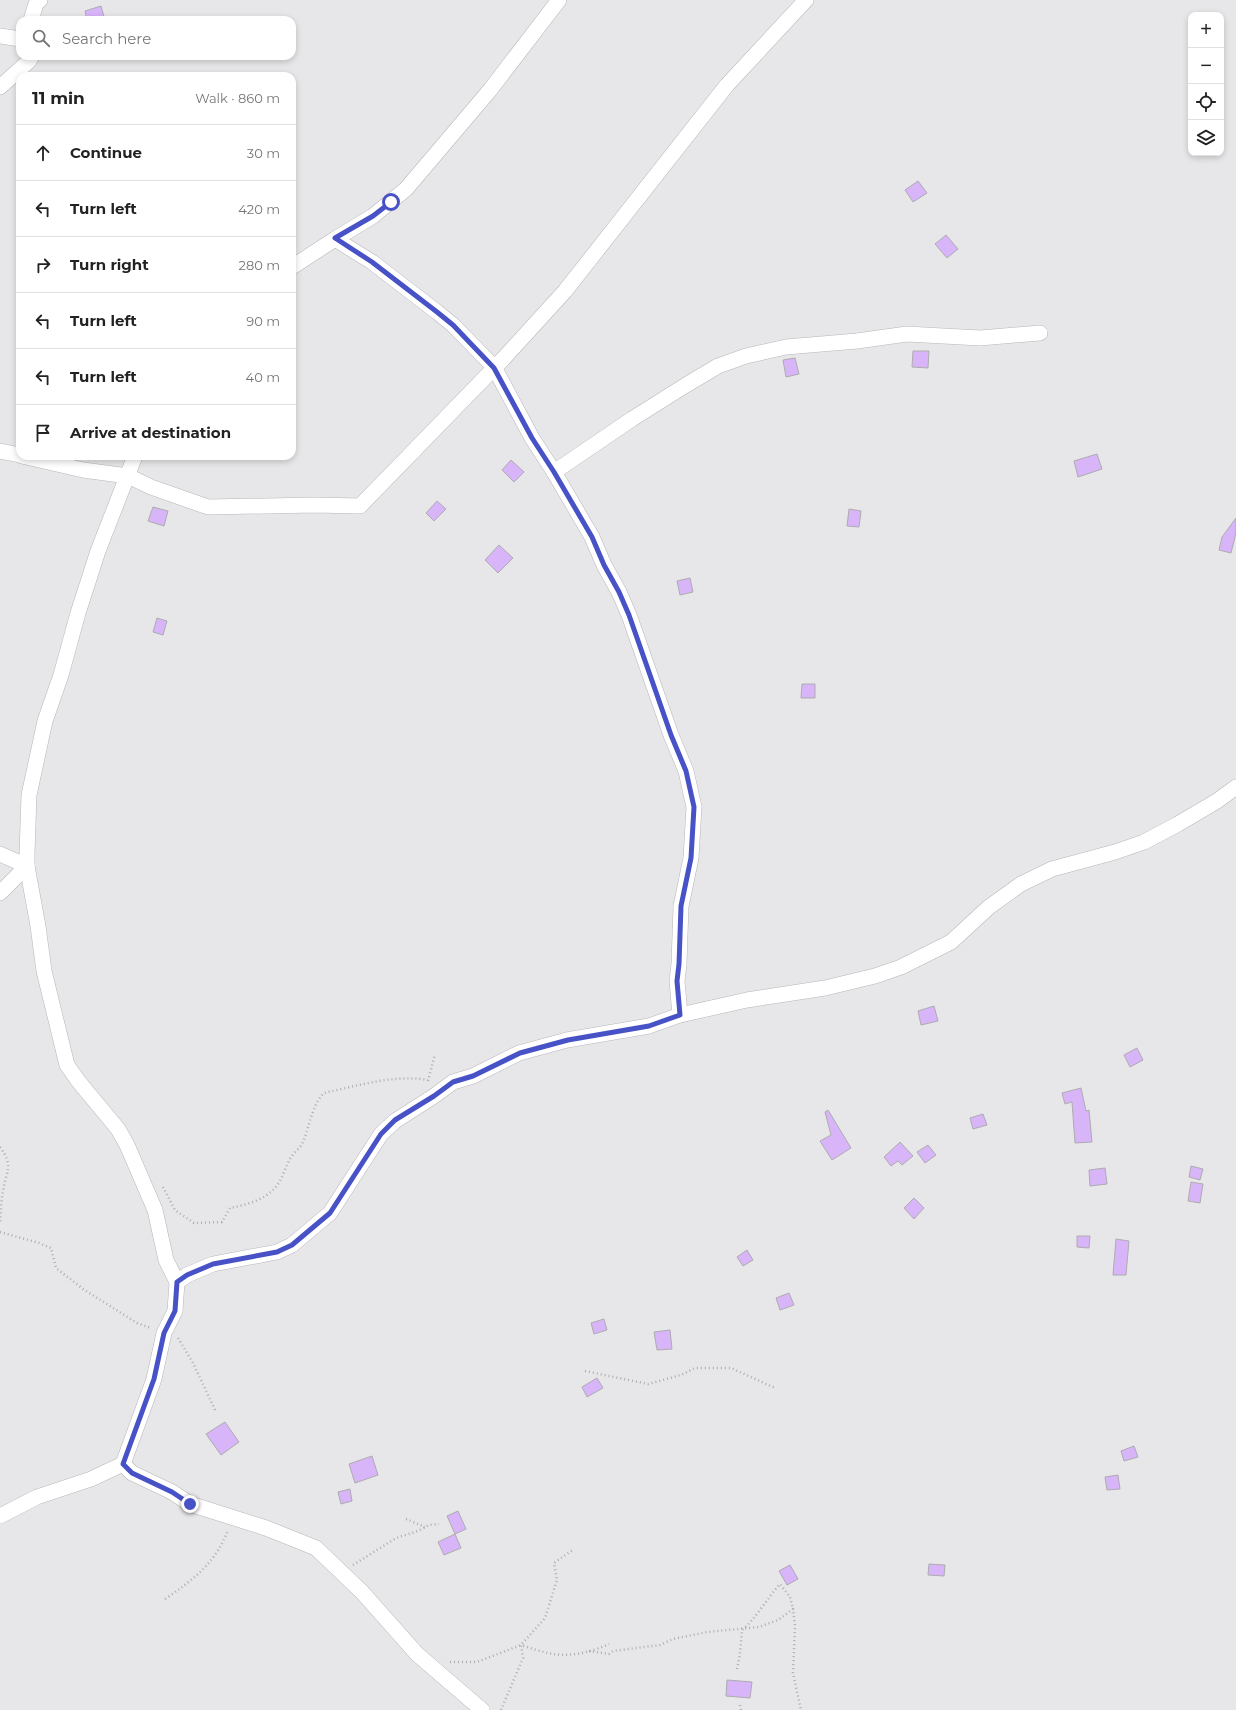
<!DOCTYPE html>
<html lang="en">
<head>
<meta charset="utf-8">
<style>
  body { margin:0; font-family:Montserrat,sans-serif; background:#f6f6f6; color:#222 }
  .controls { position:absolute; right:12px; top:12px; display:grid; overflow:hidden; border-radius:8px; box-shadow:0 2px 6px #0003 }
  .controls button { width:36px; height:36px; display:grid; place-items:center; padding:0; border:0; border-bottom:1px solid #e0e0e0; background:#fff; color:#222; font:20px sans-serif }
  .stop { position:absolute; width:12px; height:12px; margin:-9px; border:3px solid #4852c7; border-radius:50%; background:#fff }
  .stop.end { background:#4852c7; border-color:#fff; box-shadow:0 1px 4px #0008 }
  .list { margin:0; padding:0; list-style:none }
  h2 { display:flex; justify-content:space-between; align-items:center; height:52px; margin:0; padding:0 16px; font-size:17px }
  h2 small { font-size:13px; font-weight:400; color:#767676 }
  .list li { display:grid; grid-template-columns:26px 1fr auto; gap:12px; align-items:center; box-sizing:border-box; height:56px; padding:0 16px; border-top:1px solid #e0e0e0 }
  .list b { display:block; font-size:15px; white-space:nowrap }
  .list em { font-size:13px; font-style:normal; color:#767676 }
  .icon { flex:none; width:22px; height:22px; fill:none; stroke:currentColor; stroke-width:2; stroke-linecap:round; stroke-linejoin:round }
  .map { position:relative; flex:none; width:1236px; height:1710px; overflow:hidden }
  .search { position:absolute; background:#fff; box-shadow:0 2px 6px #0003; left:16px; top:16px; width:280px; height:44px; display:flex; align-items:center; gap:10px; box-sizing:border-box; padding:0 14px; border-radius:12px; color:#767676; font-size:15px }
  .panel { position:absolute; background:#fff; box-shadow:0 2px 6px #0003; left:16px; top:72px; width:280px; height:388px; border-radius:12px }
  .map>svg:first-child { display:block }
  .building { fill:#d8b4f8; stroke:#adacae }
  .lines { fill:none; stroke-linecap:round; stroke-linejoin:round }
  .street-casing { stroke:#b7b7b9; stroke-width:16 }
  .path { stroke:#aeaeb0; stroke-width:2.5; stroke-dasharray:1 3; stroke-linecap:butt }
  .street { stroke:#fff; stroke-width:15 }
  .route { stroke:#4852c7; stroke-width:5 }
</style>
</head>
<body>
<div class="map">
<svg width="1236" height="1710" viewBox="0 0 1236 1710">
  <rect width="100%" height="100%" fill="#e7e7e9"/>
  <!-- building -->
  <g class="building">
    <polygon points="101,6 105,20 87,20 85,11"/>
    <polygon points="918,181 927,193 913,202 905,190"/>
    <polygon points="946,235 958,249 947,258 935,244"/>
    <polygon points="913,351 929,351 928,368 912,367"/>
    <polygon points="795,358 799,374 786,377 783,360"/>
    <polygon points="1097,454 1102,469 1078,477 1074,461"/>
    <polygon points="511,460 524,472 514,482 502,470"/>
    <polygon points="437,501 446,509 434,521 426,513"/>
    <polygon points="153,507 168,511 164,526 148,521"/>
    <polygon points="849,509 861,511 859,527 847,526"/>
    <polygon points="1236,518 1236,533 1231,553 1219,550 1222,537"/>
    <polygon points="499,545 513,558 498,573 485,560"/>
    <polygon points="690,578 693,592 680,595 677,581"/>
    <polygon points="157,618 167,621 163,635 153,632"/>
    <polygon points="802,684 815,684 815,698 801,698"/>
    <polygon points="934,1006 938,1021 921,1025 918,1011"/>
    <polygon points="1137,1048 1143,1060 1130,1067 1124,1055"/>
    <polygon points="1081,1088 1086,1111 1089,1110 1092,1142 1075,1143 1072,1102 1065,1104 1062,1093"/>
    <polygon points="828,1110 851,1148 832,1160 820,1141 831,1135 825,1112"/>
    <polygon points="983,1114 987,1125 973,1129 970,1118"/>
    <polygon points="900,1142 913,1156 902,1165 898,1161 891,1166 884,1157"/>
    <polygon points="928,1145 936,1155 925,1163 917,1152"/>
    <polygon points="1191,1166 1203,1169 1200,1180 1189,1177"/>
    <polygon points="1105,1168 1107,1184 1090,1186 1089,1170"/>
    <polygon points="1191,1182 1203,1184 1200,1203 1188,1201"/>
    <polygon points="914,1198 924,1208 914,1219 904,1208"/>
    <polygon points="1077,1236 1090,1236 1089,1248 1077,1247"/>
    <polygon points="1116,1239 1129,1241 1126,1275 1113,1275"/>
    <polygon points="747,1250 753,1260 743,1266 737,1257"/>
    <polygon points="789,1293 794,1305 780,1310 776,1298"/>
    <polygon points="604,1319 607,1330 594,1334 591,1323"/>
    <polygon points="670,1330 672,1349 657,1350 654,1332"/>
    <polygon points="597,1378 603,1388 587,1397 582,1387"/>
    <polygon points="225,1422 239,1442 221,1455 206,1434"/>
    <polygon points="1134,1446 1138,1457 1124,1461 1121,1451"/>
    <polygon points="372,1456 378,1475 355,1483 349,1464"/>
    <polygon points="1118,1475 1120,1489 1107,1490 1105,1477"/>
    <polygon points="350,1489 352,1501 341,1504 338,1492"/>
    <polygon points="458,1511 466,1529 455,1534 447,1516"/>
    <polygon points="455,1534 461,1548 444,1555 438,1542"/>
    <polygon points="929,1564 945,1565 944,1576 928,1575"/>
    <polygon points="790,1565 798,1579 787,1585 779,1571"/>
    <polygon points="727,1680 752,1682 750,1698 726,1696"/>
  </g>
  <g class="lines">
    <!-- street casing -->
    <g class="street-casing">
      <g id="street">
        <polyline points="31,20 36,4 40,0"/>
        <polyline points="0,36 20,39"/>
        <polyline points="0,87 29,61 32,56"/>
        <polyline points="335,239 372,262 437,312 453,325 494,367 532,438 554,472 592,537 604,565 619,592 629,615 671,735 686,771 694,807 691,858 681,906 679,964 677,981 680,1015"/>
        <polyline points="292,267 335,239 373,216 406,189 490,90 559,0"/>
        <polyline points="0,451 20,455"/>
        <polyline points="22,456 83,470 128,476 151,487 208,507 314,505 360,506 503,359 565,291 727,85 806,0"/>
        <polyline points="554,472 632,419 686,385 718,366 746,356 786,347 857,341 907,334 980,338 1040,333"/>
        <polyline points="0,854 27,866 0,893"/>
        <polyline points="177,1282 187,1275 213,1264 277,1252 292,1245 330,1213 381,1134 395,1121 434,1096 453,1082 473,1076 519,1053 567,1040 649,1026 680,1015 747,1000 825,988 875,976 901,967 951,942 989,907 1021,884 1052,869 1115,852 1144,842 1178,824 1217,801 1236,787"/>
        <polyline points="123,1464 132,1473 172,1492 190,1504 266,1528 316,1548 362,1592 417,1654 482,1710"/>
        <polyline points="0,1516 37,1497 91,1479 123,1464 154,1379 164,1333 175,1311 177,1282 166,1260 155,1210 127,1145 118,1129 79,1082 67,1065 44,971 38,926 27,866 27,854 29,795 45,721 61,675 78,613 98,551 135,456"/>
      </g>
    </g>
    <!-- path -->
    <g class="path">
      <polyline points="428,1081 435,1054"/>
      <path d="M0 1147C14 1166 6 1171 3 1191 1 1201 1 1212 0 1223"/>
      <path d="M163 1187 175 1210 194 1223 222 1222 230 1208C247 1205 268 1199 278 1184 284 1175 286 1164 292 1156 295 1151 300 1148 302 1144 310 1127 311 1106 324 1093 357 1086 394 1074 428 1080"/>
      <polyline points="0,1232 39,1243 51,1248 56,1268 83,1289 137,1323 151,1328"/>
      <polyline points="178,1338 193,1363 216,1412"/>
      <polyline points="585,1371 648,1384 681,1375 695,1368 731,1368 775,1388"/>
      <polyline points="406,1519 425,1527"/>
      <polyline points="353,1565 396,1538 418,1531 429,1525 439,1524"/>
      <path d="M165 1599C193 1580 215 1564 228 1530"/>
      <polyline points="589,1651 609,1654 613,1651 660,1645 673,1639 707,1632 759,1627 778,1620 793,1609 795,1626 793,1673 801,1710"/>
      <polyline points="450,1662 477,1662 521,1645 545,1618 557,1580 554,1563 574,1549"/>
      <path d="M737 1669 740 1654 742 1630C755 1620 768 1597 780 1584L790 1597 793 1609"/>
      <polyline points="740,1705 741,1710"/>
      <path d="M501 1710 523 1658 521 1645C530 1648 539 1651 548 1653 568 1658 592 1652 609 1644"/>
    </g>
    <!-- street -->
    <use href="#street" class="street"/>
  </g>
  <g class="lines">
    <!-- route -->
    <polyline class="route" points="190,1504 172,1492 132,1473 123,1464 154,1379 164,1333 175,1311 177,1282 187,1275 213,1264 277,1252 292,1245 330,1213 381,1134 395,1120 434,1096 453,1082 473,1076 520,1053 568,1040 649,1026 680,1015 677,981 679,964 681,906 691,858 694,807 686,771 671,735 629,615 619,592 604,565 592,537 554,472 532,438 494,368 453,325 437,312 372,262 335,238 373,216 391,202"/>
  </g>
</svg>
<div class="controls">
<button>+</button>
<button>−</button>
<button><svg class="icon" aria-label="locate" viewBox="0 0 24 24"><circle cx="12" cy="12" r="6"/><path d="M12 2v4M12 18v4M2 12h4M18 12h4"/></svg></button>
<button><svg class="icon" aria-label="layers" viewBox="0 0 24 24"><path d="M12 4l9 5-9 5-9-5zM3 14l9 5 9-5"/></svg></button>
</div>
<div class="stop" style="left:391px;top:202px"></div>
<div class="stop end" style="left:190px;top:1504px"></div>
<div class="search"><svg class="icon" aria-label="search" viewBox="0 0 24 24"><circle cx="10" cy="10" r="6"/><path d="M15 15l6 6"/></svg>Search here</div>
<section class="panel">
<h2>11 min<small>Walk · 860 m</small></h2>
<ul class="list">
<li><svg class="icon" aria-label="ahead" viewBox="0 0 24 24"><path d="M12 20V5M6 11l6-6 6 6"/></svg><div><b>Continue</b></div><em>30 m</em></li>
<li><svg class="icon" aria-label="left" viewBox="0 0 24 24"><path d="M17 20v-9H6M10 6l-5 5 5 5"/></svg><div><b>Turn left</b></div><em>420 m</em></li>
<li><svg class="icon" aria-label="right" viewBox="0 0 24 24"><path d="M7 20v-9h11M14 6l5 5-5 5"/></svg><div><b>Turn right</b></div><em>280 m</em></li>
<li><svg class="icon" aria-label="left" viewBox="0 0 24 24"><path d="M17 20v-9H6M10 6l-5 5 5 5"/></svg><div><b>Turn left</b></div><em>90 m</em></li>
<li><svg class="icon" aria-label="left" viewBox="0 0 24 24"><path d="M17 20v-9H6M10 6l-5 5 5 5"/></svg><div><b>Turn left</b></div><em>40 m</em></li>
<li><svg class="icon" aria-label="arrive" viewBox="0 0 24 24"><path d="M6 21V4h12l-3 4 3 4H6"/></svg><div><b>Arrive at destination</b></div></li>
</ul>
</section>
</div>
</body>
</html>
